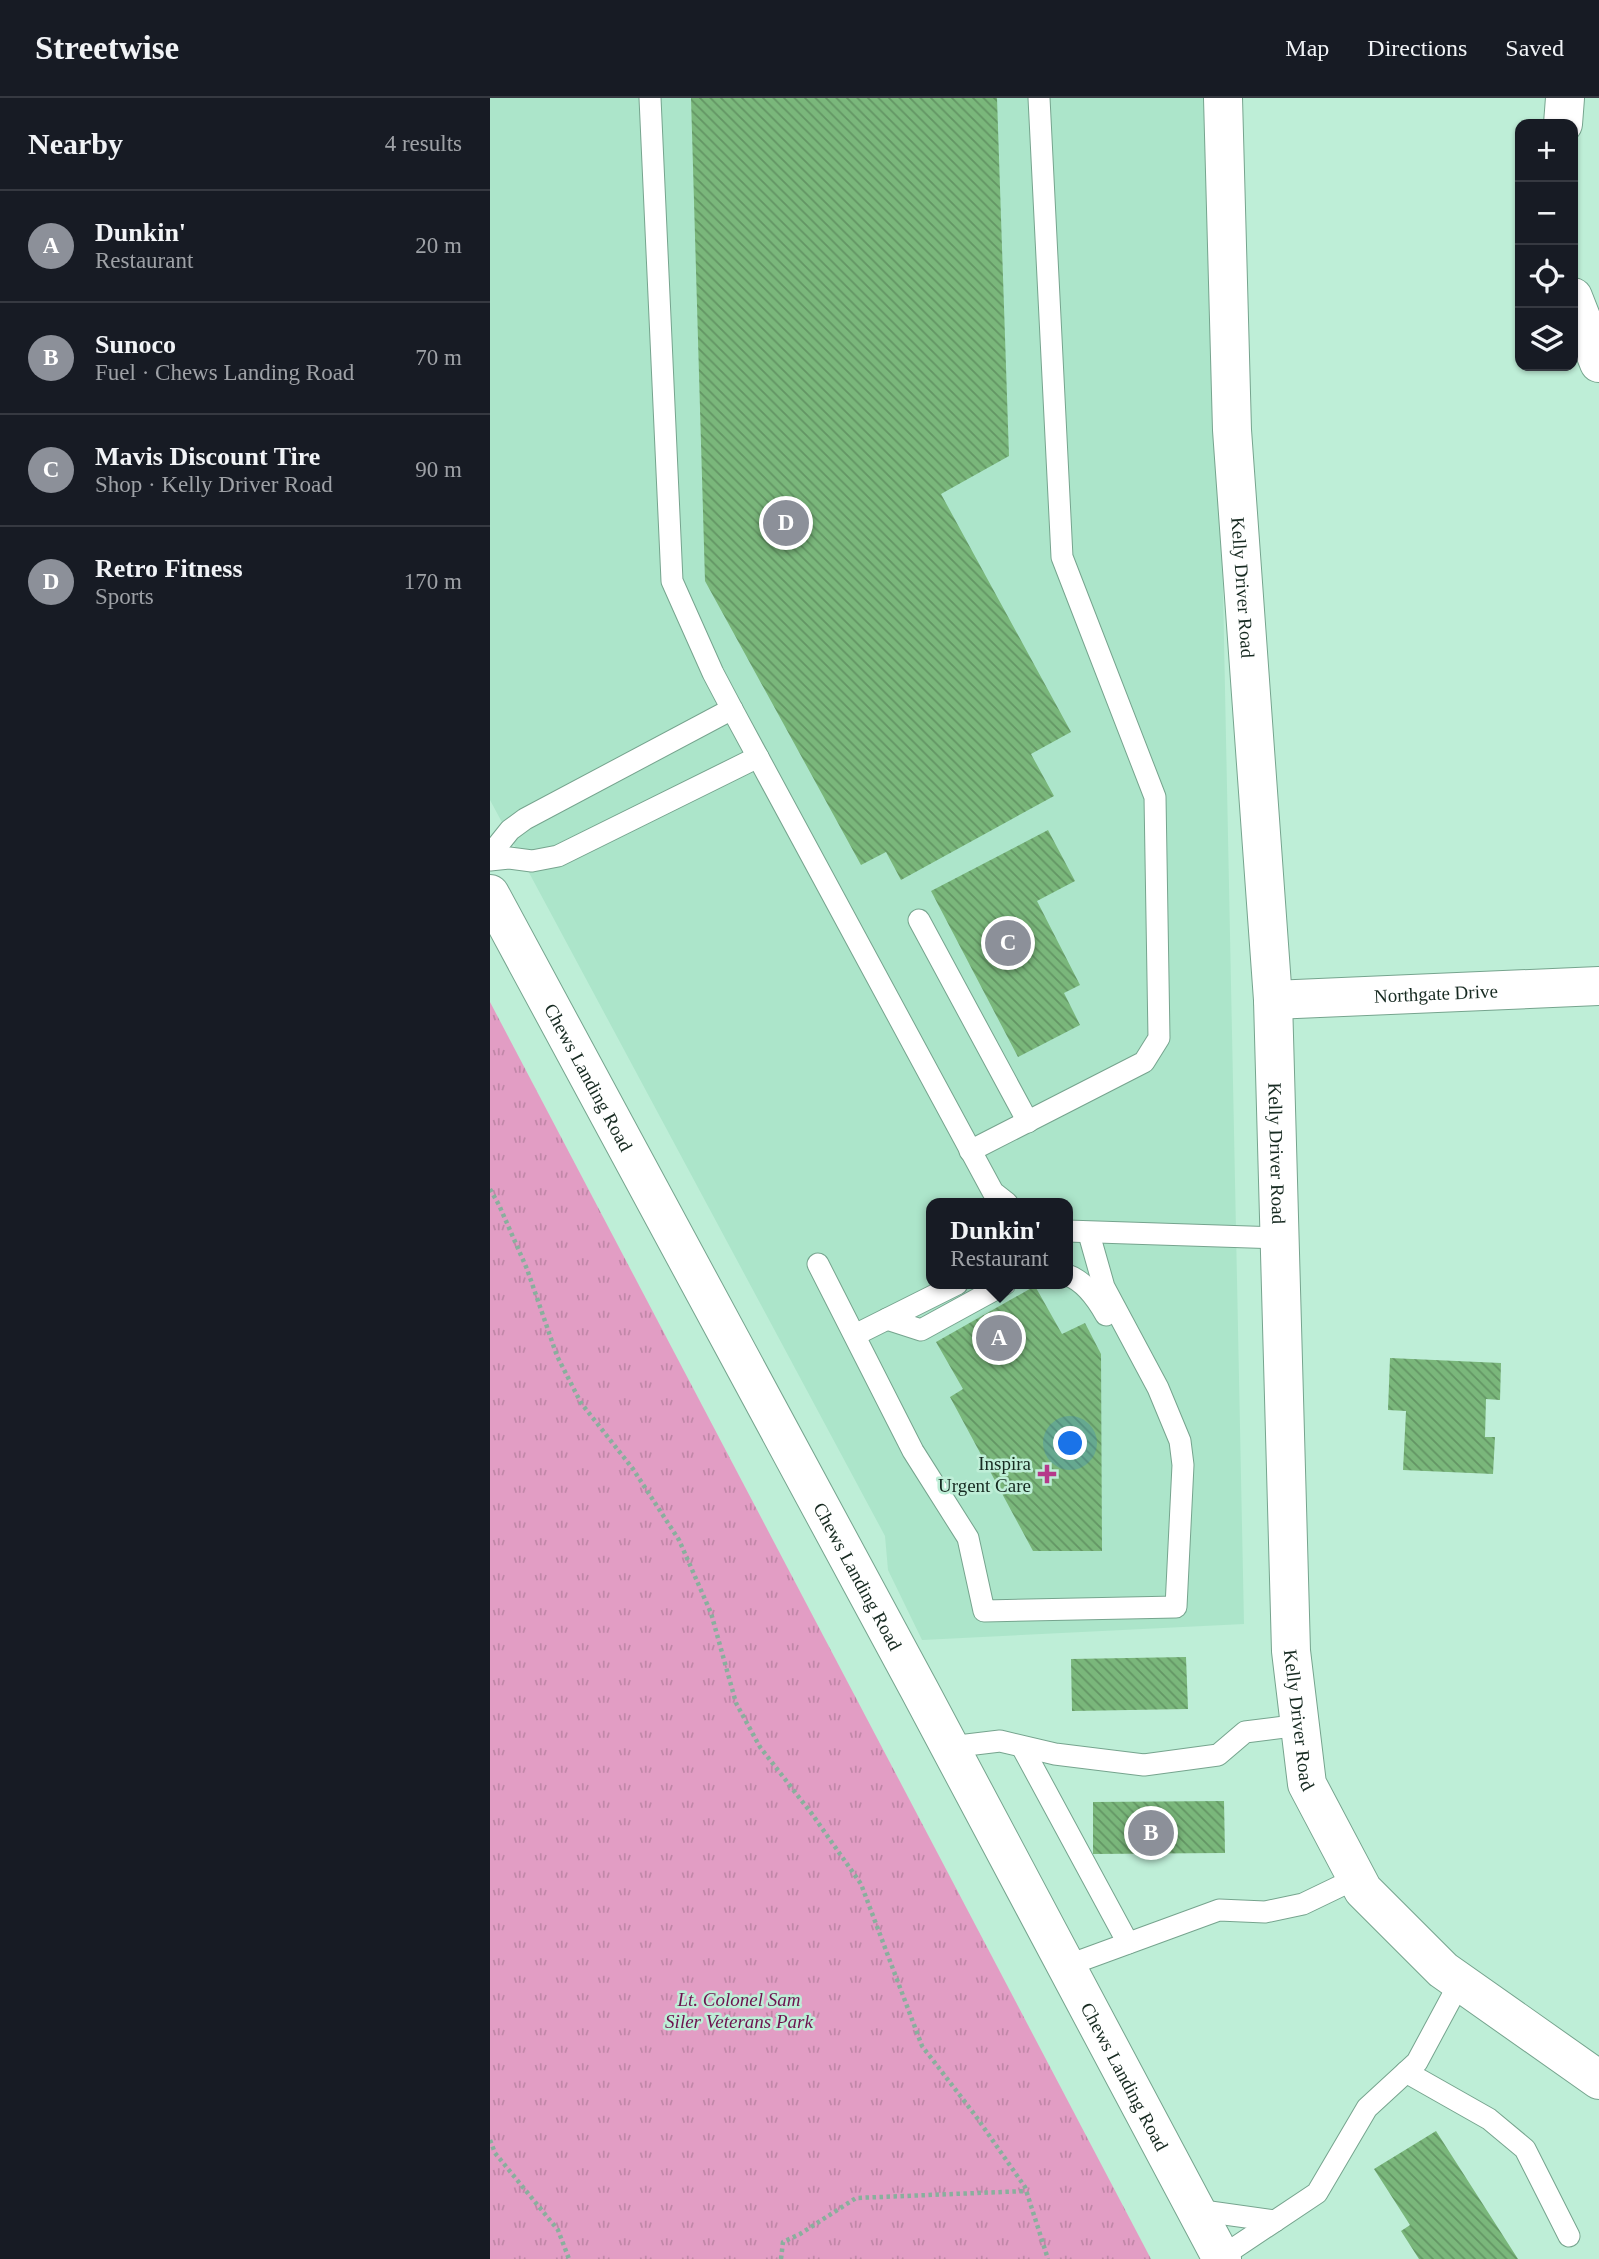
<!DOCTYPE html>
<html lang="en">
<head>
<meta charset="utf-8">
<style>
  body { margin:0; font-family:Georgia,serif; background:#242831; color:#f1f3f6 }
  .controls { position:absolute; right:21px; top:21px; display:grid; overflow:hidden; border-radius:14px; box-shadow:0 2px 5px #0004 }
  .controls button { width:63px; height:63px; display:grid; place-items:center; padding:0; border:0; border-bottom:2px solid #363941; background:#171b24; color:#f1f3f6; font:35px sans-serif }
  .you { position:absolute; left:581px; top:1346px; width:24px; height:24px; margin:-18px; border:5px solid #fff; border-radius:50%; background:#1a73e8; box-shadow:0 0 0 10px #1a73e833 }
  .badge { display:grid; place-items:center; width:46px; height:46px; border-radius:50%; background:#8c9099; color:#fff; font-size:23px; font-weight:700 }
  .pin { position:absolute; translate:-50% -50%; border:4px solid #fff; box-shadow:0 2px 7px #0006 }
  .popup { position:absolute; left:436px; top:1100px; width:147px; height:91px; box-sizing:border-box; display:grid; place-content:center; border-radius:14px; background:#171b24; filter:drop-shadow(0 2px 5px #0005); font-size:23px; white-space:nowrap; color:#9ea1a6 }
  .popup b { font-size:26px; color:#f1f3f6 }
  .popup::after { content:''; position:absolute; left:50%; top:100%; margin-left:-14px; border:14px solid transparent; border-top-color:#171b24 }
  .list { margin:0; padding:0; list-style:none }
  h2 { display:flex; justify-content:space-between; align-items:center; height:91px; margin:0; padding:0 28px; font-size:30px }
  h2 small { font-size:23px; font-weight:400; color:#9ea1a6 }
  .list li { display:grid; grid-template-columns:46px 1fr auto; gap:21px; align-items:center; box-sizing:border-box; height:112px; padding:0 28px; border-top:2px solid #363941 }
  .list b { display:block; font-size:26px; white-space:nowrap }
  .list p { margin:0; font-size:23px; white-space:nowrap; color:#9ea1a6 }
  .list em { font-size:23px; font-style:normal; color:#9ea1a6 }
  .icon { flex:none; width:38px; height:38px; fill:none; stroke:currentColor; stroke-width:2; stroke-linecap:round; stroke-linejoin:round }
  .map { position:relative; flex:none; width:1109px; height:2161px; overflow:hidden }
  header { display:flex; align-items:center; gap:42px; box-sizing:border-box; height:98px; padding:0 35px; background:#171b24; border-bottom:2px solid #363941 }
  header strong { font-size:33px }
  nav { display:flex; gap:38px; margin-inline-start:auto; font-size:24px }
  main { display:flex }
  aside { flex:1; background:#171b24 }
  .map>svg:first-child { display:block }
  .built { fill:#ace5ca; fill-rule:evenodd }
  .park { fill:url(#park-tufts) }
  .building { fill:url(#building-back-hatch) }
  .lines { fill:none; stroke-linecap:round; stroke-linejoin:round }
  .service-casing { stroke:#76a48e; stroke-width:23 }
  .minor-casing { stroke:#76a48e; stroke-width:40 }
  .secondary-casing { stroke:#76a48e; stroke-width:40 }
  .path { stroke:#89af9d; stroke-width:4.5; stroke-dasharray:3.5 3.5; stroke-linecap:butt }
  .service { stroke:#fff; stroke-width:21 }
  .minor { stroke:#fff; stroke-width:38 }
  .secondary { stroke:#fff; stroke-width:38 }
  .poi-dot { fill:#b5398a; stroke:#beeed7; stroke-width:2.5 }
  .labels { text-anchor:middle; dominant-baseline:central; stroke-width:5; stroke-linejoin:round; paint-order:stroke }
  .street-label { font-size:19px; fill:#172a21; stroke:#beeed7 }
  .poi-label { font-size:19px; fill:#172a21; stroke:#beeed7; text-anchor:end }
  .park-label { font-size:19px; font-style:italic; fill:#6c134f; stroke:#beeed7 }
</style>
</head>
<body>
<header>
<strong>Streetwise</strong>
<nav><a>Map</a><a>Directions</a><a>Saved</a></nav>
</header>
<main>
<aside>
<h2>Nearby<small>4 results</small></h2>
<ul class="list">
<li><span class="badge">A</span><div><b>Dunkin'</b><p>Restaurant</p></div><em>20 m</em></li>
<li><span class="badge">B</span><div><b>Sunoco</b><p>Fuel · Chews Landing Road</p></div><em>70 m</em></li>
<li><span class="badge">C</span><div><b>Mavis Discount Tire</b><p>Shop · Kelly Driver Road</p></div><em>90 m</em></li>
<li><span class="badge">D</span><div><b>Retro Fitness</b><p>Sports</p></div><em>170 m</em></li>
</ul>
</aside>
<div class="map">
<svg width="1109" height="2161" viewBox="0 0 1109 2161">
  <defs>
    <pattern id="park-tufts" width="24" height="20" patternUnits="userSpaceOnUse" patternTransform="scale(1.75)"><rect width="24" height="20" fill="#e29dc4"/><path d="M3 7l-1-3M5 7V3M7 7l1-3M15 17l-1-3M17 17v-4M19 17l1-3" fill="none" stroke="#c187a8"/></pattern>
    <pattern id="building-back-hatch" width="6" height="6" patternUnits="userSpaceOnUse" patternTransform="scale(1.75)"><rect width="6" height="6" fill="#7ab77b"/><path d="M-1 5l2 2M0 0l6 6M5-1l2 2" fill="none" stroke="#639564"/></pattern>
  </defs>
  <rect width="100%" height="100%" fill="#beeed7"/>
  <!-- built -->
  <path class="built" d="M0 0H723L754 1526 432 1542 398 1472 395 1438 0 702ZM441 1105H577V1186H441Z"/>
  <!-- park -->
  <polygon class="park" points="0,904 661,2161 0,2161"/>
  <!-- building -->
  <g class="building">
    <polygon points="201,0 507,0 519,358 451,396 581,634 541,656 564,698 411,782 396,754 371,767 215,483"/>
    <polygon points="558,732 585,783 547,803 590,887 574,895 590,927 528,959 441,793"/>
    <polygon points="545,1188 572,1236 595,1225 611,1256 612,1453 543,1453 460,1299 473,1291 446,1244"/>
    <polygon points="900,1260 1011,1265 1010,1302 996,1301 995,1339 1005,1339 1003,1376 913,1372 916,1313 898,1312"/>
    <polygon points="696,1559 698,1611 582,1613 581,1561"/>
    <polygon points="734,1703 735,1755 603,1756 603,1704"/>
    <polygon points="946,2033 1028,2161 929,2161 911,2133 920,2127 884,2071"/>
  </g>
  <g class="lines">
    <!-- service casing -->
    <g class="service-casing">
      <g id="service">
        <polyline points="160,0 182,483 223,575 242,611 503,1094 517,1105"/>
        <polyline points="0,757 20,732 35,721 242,611"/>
        <polyline points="0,762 19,760 42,763 68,758 268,659"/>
        <polyline points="429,822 538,1024"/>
        <polyline points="480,1053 654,964 669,940 665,699 572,459 549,0"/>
        <polyline points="577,1133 790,1140"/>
        <polyline points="328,1166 423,1353 478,1440 494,1513 686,1509 693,1367 690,1343 668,1290 614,1189 599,1136"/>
        <path d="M577 1177C595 1183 607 1201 616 1217"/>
        <polyline points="397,1221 431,1232 515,1186"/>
        <polyline points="365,1237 467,1186"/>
        <polyline points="460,1649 510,1643 565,1656 654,1667 728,1657 755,1634 810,1627"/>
        <polyline points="532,1649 638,1845"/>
        <polyline points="576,1868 729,1812 775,1814 813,1806 867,1780"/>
        <polyline points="916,1974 999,2021 1035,2051 1079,2138"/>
        <polyline points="706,2112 785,2123"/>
        <polyline points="731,2159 827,2095 877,2010 927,1964 970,1884"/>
      </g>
    </g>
    <!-- minor casing -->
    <g class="minor-casing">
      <g id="minor">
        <path id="s1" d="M733 0 742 332 783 902 801 1553 817 1686 873 1792 953 1872 1109 1982"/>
        <polyline points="1073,26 1075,0"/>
        <polyline points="1083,199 1109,265"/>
        <path id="s2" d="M783 902 1109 888"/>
      </g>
    </g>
    <!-- secondary casing -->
    <g class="secondary-casing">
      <g id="secondary">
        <path id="s3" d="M0 796 430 1593 732 2161"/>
      </g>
    </g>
    <!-- path -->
    <g class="path">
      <polyline points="0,1091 9,1107 37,1171 67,1258 91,1305 143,1371 189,1442 221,1515 246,1605 270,1649 322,1716 371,1786 432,1948 485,2017 535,2089 558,2161"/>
      <polyline points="0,2042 5,2055 68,2132 79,2161"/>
      <polyline points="291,2161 293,2144 310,2136 366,2100 536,2093"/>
    </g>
    <!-- service -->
    <use href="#service" class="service"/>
    <!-- minor -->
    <use href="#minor" class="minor"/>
    <!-- secondary -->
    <use href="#secondary" class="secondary"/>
  </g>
  <!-- markers -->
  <path class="poi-dot" d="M553.5 1365.5h7v7h7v7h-7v7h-7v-7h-7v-7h7z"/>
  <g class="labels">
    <!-- street labels -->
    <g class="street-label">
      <text stroke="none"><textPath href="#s1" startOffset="490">Kelly Driver Road</textPath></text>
      <text stroke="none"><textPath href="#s2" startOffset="163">Northgate Drive</textPath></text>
      <text stroke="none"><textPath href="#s3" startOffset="208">Chews Landing Road</textPath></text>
      <text stroke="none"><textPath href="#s1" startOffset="1057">Kelly Driver Road</textPath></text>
      <text stroke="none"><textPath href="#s3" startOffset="775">Chews Landing Road</textPath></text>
      <text stroke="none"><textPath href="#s1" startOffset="1624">Kelly Driver Road</textPath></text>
      <text stroke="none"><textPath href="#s3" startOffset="1342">Chews Landing Road</textPath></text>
    </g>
    <!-- poi labels -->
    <g class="poi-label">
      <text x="541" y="1365">Inspira<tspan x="541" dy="22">Urgent Care</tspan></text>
    </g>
    <!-- park labels -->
    <g class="park-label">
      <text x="249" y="1901">Lt. Colonel Sam<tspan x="249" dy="22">Siler Veterans Park</tspan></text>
    </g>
  </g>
</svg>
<div class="controls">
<button>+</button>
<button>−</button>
<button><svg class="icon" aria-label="locate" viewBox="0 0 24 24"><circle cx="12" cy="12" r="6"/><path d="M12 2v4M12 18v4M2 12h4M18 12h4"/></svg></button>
<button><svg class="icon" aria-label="layers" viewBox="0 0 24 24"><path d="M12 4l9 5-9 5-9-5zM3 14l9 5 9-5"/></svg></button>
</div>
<div class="you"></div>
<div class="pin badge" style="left:509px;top:1240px">A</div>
<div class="popup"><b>Dunkin'</b>Restaurant</div>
<div class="pin badge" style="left:661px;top:1735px">B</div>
<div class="pin badge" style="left:518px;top:845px">C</div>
<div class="pin badge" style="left:296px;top:425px">D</div>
</div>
</main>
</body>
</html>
